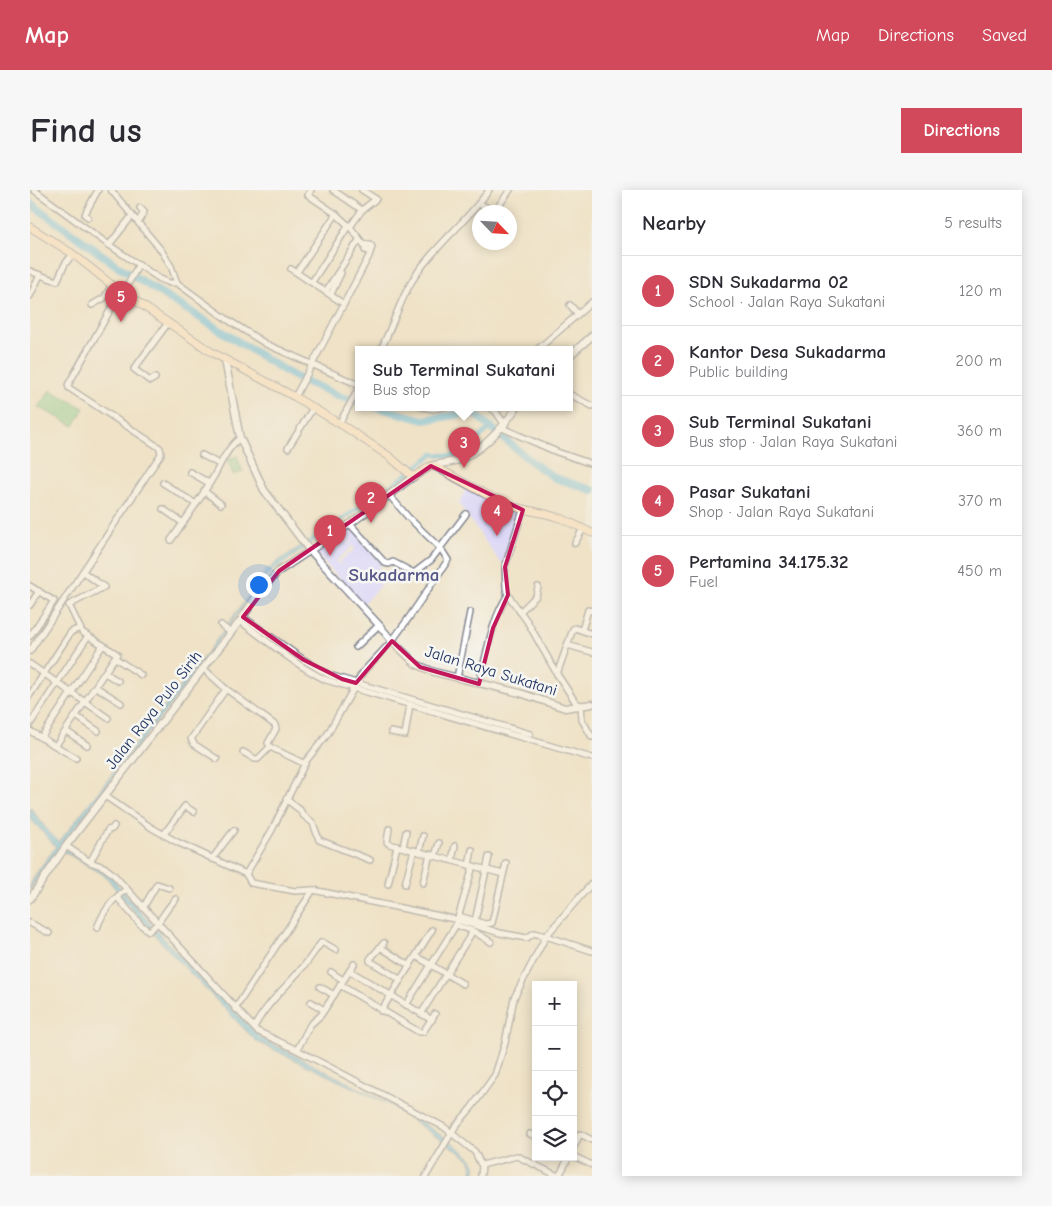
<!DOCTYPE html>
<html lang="en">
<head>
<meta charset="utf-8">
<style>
  body { margin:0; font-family:"Comic Neue",sans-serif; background:#f7f7f7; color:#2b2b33 }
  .controls { position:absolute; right:15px; bottom:15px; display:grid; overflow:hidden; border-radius:0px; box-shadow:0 2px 12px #0003 }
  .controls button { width:45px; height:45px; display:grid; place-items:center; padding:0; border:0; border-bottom:1px solid #e1e1e2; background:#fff; color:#2b2b33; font:25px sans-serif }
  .compass { position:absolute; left:442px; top:15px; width:45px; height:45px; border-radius:50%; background:#fff; box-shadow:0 2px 12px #0003; rotate:115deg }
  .you { position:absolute; left:228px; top:394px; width:18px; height:18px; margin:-12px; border:4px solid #fff; border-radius:50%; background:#1a73e8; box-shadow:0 0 0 8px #1a73e833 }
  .badge { display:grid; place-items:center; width:32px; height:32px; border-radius:50%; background:#d1495b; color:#fff; font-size:16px; font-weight:700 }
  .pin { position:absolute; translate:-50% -41px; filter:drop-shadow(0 1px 2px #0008) }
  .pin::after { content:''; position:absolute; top:26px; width:18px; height:15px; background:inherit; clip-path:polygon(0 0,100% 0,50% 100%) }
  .popup { position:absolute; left:325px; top:156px; width:218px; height:65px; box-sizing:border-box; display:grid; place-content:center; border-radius:0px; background:#fff; filter:drop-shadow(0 1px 4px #0005); font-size:16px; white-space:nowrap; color:#7c7c81 }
  .popup b { font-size:19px; color:#2b2b33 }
  .popup::after { content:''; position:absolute; left:50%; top:100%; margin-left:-10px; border:10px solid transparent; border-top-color:#fff }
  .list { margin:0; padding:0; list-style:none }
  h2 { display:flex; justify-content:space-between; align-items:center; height:65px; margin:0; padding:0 20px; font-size:21px }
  h2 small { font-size:16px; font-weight:400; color:#7c7c81 }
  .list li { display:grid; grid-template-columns:32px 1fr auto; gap:15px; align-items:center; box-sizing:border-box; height:70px; padding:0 20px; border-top:1px solid #e1e1e2 }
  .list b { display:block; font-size:19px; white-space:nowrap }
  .list p { margin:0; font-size:16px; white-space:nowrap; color:#7c7c81 }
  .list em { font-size:16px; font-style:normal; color:#7c7c81 }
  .icon { flex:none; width:28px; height:28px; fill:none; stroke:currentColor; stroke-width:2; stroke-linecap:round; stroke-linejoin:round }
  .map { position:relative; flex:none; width:562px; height:986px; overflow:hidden; border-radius:0px }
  header { display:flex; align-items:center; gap:30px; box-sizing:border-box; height:70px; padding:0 25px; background:#d1495b; color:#fff }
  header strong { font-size:24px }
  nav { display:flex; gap:28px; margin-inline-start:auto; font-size:18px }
  .intro { display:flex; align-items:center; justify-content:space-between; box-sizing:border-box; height:120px; padding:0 30px }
  h1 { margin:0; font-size:35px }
  .button { padding:12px 22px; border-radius:0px; background:#d1495b; color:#fff; font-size:18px; font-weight:700 }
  main { display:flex; gap:30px; padding:0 30px }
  aside { flex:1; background:#fff; border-radius:0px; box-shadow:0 2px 12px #0003 }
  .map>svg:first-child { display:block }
  .built { fill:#dcd6f6 }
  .green { fill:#7fc784; stroke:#4d7b71 }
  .water { fill:#66bee3; stroke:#4076a0 }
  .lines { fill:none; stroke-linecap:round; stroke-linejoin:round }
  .stream { stroke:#66bee3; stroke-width:1 }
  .canal { stroke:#66bee3; stroke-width:4.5 }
  .river { stroke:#66bee3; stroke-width:8 }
  .minor-casing { stroke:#858892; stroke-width:8 }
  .tertiary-casing { stroke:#858892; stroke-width:9 }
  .secondary-casing { stroke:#858892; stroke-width:9 }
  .minor { stroke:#fff; stroke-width:5 }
  .tertiary { stroke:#fff; stroke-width:6 }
  .secondary { stroke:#ffe4c6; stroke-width:7 }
  .marked { fill:none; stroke:#c2185b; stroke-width:4; stroke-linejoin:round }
  .labels { text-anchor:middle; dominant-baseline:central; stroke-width:5; stroke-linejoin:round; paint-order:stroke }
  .street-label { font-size:16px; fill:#1b2f5e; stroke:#f6f6f2 }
  .quarter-label { font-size:19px; font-weight:bold; fill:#565688; stroke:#f6f6f2 }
</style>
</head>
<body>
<header>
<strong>Map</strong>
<nav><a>Map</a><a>Directions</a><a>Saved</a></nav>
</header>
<div class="intro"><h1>Find us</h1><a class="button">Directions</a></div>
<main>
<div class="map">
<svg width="562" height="986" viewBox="0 0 562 986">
  <rect width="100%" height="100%" fill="#f6f6f2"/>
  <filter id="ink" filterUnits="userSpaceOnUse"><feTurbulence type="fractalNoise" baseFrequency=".02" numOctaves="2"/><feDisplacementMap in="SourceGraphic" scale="10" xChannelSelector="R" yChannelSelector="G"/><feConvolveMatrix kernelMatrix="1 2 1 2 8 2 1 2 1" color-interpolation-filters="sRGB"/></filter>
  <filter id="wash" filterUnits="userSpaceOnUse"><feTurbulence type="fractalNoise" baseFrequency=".0096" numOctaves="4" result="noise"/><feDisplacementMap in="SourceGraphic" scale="20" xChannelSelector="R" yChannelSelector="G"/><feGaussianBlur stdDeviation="1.12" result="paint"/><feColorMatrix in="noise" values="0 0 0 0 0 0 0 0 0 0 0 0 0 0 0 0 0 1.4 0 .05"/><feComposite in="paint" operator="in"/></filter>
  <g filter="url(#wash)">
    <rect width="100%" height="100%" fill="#efe2c6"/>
    <!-- built -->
    <g class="built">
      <polygon points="437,297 490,321 473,372 470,372 429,314"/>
      <polygon points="320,336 352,373 348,378 358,387 333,414 285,362 310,343 322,357 306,371 313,378 309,372 325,359 311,342"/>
    </g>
    <!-- green -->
    <g class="green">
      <polygon points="20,200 54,218 44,236 8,217"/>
      <polygon points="207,266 213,282 203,285 197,269"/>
    </g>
    <!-- water -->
    <path class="water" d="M279 351 281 354 235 386 163 486 118 543 31 656 81 686 100 710 146 762 231 848 381 925 424 954 442 969 445 975V986H443L442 976 439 969 363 917 226 851 140 762 92 708 78 689 71 683 29 659 7 688 0 700C0 688 18 668 26 657L0 628V617L17 640 29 652 180 459 236 381 254 367Z"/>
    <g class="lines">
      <!-- stream -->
      <g class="stream">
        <polyline points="539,161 562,141"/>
        <polyline points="471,225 479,217"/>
        <polyline points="462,236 469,228"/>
      </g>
      <!-- canal -->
      <polyline class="canal" points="275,355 365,293 403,264 421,266 432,264 462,236"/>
      <!-- river -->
      <g class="river">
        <polyline points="0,13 89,77 263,186 311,207 329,212"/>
        <polyline points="345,217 394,230 438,223 446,225 503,273 525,288 562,300"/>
      </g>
    </g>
  </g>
  <g filter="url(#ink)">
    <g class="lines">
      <!-- minor casing -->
      <g class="minor-casing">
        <g id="minor">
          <polyline points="4,0 79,55 130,89 140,93 147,93"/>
          <polyline points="81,0 131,60 141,76 147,93 198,130 236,154 329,195"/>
          <polyline points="281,0 278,5 306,24 320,37 335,56"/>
          <polyline points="303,0 332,20"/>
          <polyline points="450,14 465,21 480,0"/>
          <polyline points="58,27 55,25 56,22 68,0"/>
          <polyline points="108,32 114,22 110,18"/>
          <polyline points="320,37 332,20 346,9 332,0"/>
          <polyline points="79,55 102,26"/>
          <polyline points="261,79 314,114"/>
          <polyline points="0,81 10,85"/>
          <polyline points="267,82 306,24"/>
          <polyline points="282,92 319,35"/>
          <polyline points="296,101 329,50"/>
          <polyline points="93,103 109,74"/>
          <polyline points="301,104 311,83"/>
          <polyline points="0,106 10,85 27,91 35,74 43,64"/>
          <polyline points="62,115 74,108 82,95"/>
          <polyline points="540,115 548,124"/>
          <path d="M351 159C364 133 372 103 390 79 411 51 439 29 459 0"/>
          <polyline points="508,159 562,112"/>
          <polyline points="125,188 120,191 104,179 138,133"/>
          <polyline points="539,204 562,216"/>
          <polyline points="265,207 339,66 342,57 340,54 337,54 335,60 340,61"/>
          <polyline points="392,217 403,219 414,217"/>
          <polyline points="460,217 466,222 475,235"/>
          <polyline points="309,234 329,198"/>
          <polyline points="472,238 527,262 562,274"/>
          <polyline points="258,258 283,218"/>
          <polyline points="172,265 189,274"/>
          <polyline points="160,282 179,293"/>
          <polyline points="133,293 166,314"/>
          <polyline points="174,301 191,314"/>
          <polyline points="133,319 153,333"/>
          <polyline points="493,320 475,377 476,398 478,405 497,431 527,484 546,513 551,515 552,530 562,547"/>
          <polyline points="320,334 355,373 359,374 363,372 384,383 401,370 436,324"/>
          <path d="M141 350C156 329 171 308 184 286 191 273 198 257 210 248"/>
          <polyline points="545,353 553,339"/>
          <polyline points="0,396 24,411 0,446"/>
          <polyline points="0,415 9,401"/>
          <polyline points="490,422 506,406 508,397"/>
          <polyline points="213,427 274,470 299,485 500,544"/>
          <path d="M210 431C239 452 265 475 296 490L562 568"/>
          <polyline points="191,435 201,443"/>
          <polyline points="552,440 558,420 562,421"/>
          <polyline points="537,455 562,462"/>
          <polyline points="326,457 349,435"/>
          <polyline points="0,461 131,264 130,258 39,198 38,195 91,101"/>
          <polyline points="85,468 111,485"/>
          <polyline points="0,474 78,528"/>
          <polyline points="174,479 196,499 245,535 246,539 238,553 240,557 275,574"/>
          <polyline points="75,483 88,491"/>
          <polyline points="527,484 543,439 545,438 562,444"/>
          <polyline points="427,488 440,422"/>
          <path d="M449 494C457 464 461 430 478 405"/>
          <polyline points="66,497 91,513"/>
          <polyline points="0,505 41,442 50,438"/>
          <polyline points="46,526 68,541"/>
          <polyline points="0,534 58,446"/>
          <polyline points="0,541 46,568"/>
          <polyline points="36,541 57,555"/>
          <polyline points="361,542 375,545 380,514"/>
          <polyline points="11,548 73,455"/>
          <polyline points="26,555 87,464 52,442 39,415 74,397 53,382"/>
          <polyline points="213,562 225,569 228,569 240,557"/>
          <polyline points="187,569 164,554 161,549 196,499"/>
          <polyline points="75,606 122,638 147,652 216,684 221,693 265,701 283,700 424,729 470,743 497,748 504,743 516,746"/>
          <polyline points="256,609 270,620 273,625 283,633 289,650 340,670"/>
          <polyline points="359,639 357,652 359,654 473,684"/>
          <polyline points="134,644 155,616 164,622"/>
          <polyline points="36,656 60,672 74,677 83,684 227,841 267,860 414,937 445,962 450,973 452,975 487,966 528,986"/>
          <polyline points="373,657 376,642"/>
          <polyline points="389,662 393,646"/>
          <polyline points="405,666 409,653"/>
          <polyline points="182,669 204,640"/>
          <polyline points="422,670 425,656"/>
          <polyline points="60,672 78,640 82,639 84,636"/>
          <polyline points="439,675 442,660"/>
          <polyline points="216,684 242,640 276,571 297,545 333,482 362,451 378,429 418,370 411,359 378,327 359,305"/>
          <polyline points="393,693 400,664"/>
          <polyline points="358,694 367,656"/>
          <polyline points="375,694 384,660"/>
          <path d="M87 707 111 735 119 741C131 733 135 719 146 709"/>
          <polyline points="113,718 127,694 139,698"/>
          <polyline points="429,726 455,734 462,733 476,673"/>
          <polyline points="445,731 459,667"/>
          <polyline points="0,733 19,743"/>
          <polyline points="426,735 443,741 461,752"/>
          <path d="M67 738C73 722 83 708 97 699"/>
          <polyline points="516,746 562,761"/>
          <polyline points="354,753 340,769 340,771 371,790"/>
          <polyline points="350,757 380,776"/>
          <polyline points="386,766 433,794"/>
          <polyline points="320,781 402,830"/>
          <polyline points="301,782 313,790"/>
          <polyline points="310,795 389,842 393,842 405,824"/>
          <polyline points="290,797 304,805"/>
          <polyline points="281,812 294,820"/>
          <polyline points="376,815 426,735 443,676"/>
          <polyline points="205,819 283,700"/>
          <polyline points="351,821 402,740"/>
          <polyline points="391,824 443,741"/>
          <path d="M224 837C237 813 256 797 273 777 280 769 285 760 292 752L306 760"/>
          <polyline points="267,860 280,835 291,825 324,774"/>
          <polyline points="500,944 506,947"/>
          <polyline points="543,959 550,944 562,950"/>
          <polyline points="543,966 562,975"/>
          <polyline points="396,986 425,937 442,917 465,885 475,853 484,808 516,746 562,693"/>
          <polyline points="451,986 452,975"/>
          <polyline points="529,986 539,967"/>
        </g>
      </g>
      <!-- tertiary casing -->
      <g class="tertiary-casing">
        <g id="tertiary">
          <polyline points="539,166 562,146"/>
          <polyline points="195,170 210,248 234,300 277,357 349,435 362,451 386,474 404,482 490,503 535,518 562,514"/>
          <path d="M401 276C410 273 423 273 431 269 455 259 473 237 487 217"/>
          <polyline points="0,709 36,656 210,431 231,400 249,381 320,334 383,287"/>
        </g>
      </g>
      <!-- secondary casing -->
      <g class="secondary-casing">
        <polyline id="secondary" points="0,37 43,64 82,95 183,163 265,207 315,237 360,267 383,287 401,276 406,277 455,304 484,317 516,324 533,329 562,343"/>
      </g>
      <!-- minor -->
      <use href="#minor" class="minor"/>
      <!-- tertiary -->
      <use href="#tertiary" class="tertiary"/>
      <!-- secondary -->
      <use href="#secondary" class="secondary"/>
    </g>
  </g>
  <!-- marked area -->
  <path d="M0 0H562V986H0ZM401 276 493 320 475 377 478 405 463 438 449 494 390 477 362 451 326 493 312 489 274 470 213 427 249 381Z" fill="#efe2c6" fill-opacity=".55" fill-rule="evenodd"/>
  <path class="marked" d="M401 276 493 320 475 377 478 405 463 438 449 494 390 477 362 451 326 493 312 489 274 470 213 427 249 381Z"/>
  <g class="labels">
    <!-- street labels -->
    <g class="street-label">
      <text transform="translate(461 481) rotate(17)">Jalan Raya Sukatani</text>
      <text transform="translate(124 520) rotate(-52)">Jalan Raya Pulo Sirih</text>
    </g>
    <!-- quarter labels -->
    <g class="quarter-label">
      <text x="364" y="385">Sukadarma</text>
    </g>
  </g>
</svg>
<div class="controls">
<button>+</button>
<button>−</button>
<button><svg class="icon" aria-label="locate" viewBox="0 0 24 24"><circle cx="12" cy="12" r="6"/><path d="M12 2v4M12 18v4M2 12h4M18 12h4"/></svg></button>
<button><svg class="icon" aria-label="layers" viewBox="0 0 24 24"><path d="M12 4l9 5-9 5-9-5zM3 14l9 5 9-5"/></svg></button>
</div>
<svg class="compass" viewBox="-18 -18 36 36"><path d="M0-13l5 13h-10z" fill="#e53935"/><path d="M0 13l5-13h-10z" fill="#7c7c81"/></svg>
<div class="you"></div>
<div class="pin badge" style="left:300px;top:366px">1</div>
<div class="pin badge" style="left:341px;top:333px">2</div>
<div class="pin badge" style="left:434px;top:278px">3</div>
<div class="popup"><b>Sub Terminal Sukatani</b>Bus stop</div>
<div class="pin badge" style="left:467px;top:346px">4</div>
<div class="pin badge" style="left:91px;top:132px">5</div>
</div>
<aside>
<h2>Nearby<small>5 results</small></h2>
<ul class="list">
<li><span class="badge">1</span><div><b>SDN Sukadarma 02</b><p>School · Jalan Raya Sukatani</p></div><em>120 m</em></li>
<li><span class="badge">2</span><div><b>Kantor Desa Sukadarma</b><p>Public building</p></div><em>200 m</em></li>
<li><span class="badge">3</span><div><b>Sub Terminal Sukatani</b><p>Bus stop · Jalan Raya Sukatani</p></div><em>360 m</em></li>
<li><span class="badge">4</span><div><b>Pasar Sukatani</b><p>Shop · Jalan Raya Sukatani</p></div><em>370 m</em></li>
<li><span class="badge">5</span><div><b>Pertamina 34.175.32</b><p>Fuel</p></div><em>450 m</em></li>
</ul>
</aside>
</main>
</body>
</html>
